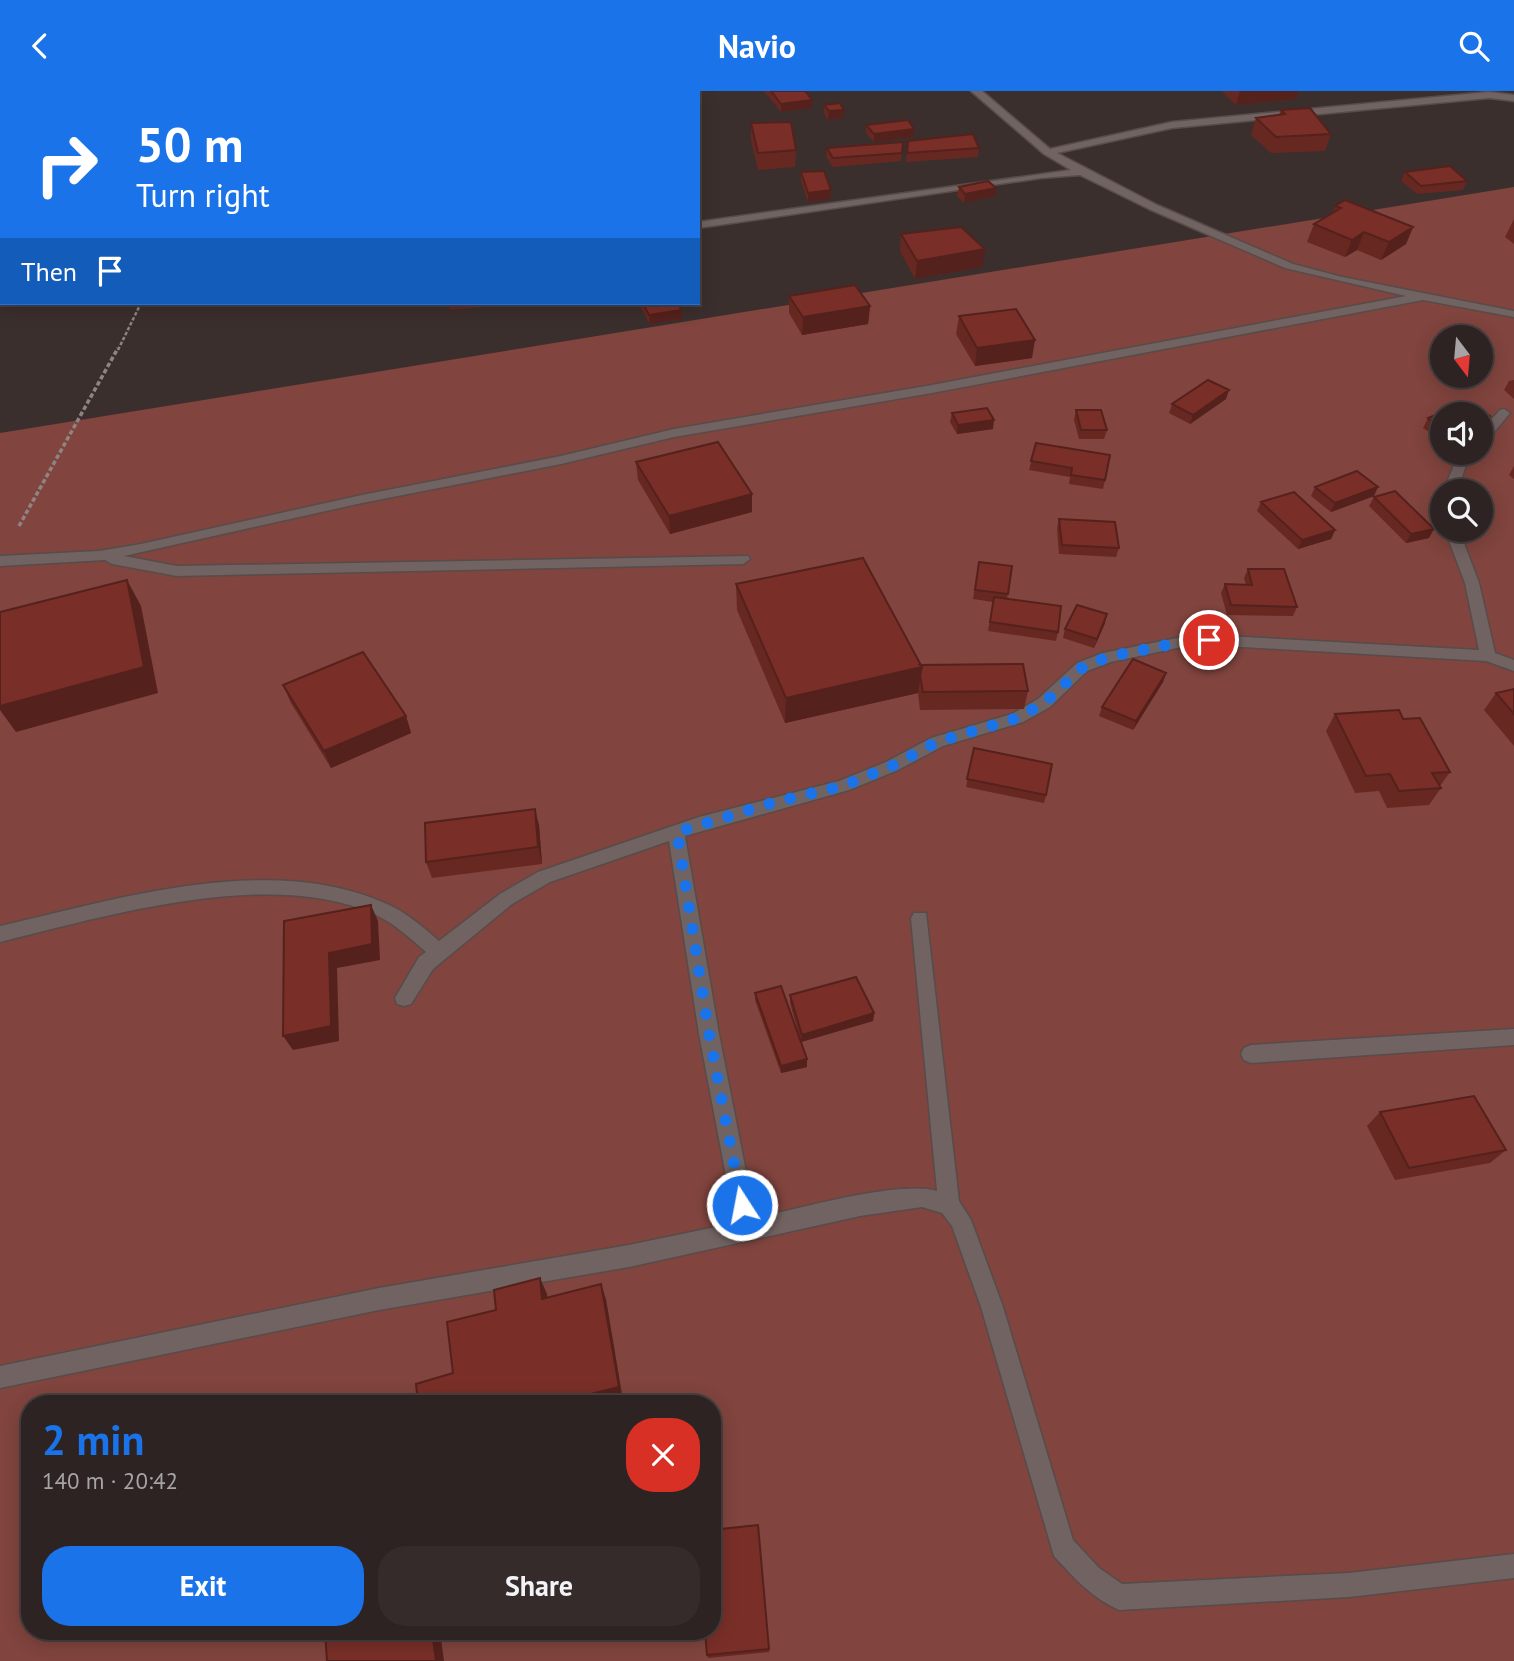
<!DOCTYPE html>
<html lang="en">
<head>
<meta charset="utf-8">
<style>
	body { margin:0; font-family:"PT Sans",sans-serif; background:#342b2a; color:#f1f3f6; height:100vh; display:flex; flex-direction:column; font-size:26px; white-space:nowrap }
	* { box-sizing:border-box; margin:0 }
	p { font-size:23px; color:#a6a4a5 }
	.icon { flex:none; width:38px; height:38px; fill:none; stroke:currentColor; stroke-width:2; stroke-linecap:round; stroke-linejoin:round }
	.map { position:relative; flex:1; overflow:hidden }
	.details { position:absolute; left:21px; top:1304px; width:700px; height:245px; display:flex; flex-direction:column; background:#2c2322; border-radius:28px; box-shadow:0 4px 18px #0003,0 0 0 2px #484040 }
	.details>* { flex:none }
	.hud { position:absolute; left:0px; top:0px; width:700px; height:214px; box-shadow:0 4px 18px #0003,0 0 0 2px #484040; background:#1a73e8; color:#fff; overflow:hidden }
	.needle { width:46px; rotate:164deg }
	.buttons { position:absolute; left:1430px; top:234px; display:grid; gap:14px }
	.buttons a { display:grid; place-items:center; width:63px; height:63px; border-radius:50%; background:#2c2322; box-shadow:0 4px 18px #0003,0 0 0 2px #484040; font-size:35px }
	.pin { position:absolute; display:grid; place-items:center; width:60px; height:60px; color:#fff; margin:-30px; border:4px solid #fff; border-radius:50%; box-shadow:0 2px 7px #0007 }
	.me { position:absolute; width:77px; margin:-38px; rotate:349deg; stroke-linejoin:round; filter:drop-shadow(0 0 5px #0008) }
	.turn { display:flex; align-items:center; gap:24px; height:147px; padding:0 21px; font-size:32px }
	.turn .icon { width:91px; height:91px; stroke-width:2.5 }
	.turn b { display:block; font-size:49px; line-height:60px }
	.then { display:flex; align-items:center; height:66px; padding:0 21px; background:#0003; gap:14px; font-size:26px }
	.round { display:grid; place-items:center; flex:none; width:74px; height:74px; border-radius:28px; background:#342b2a }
	.overview { display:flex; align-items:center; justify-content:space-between; height:119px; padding:0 21px }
	h1 { font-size:42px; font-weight:800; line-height:52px; color:#1a73e8 }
	.primary-button { display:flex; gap:14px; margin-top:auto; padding:14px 21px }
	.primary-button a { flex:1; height:80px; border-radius:28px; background:#1a73e8; color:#fff; font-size:28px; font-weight:800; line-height:80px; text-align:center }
	.primary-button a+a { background:#342b2a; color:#f1f3f6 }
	header { display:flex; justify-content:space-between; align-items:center; height:91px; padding:0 21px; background:#1a73e8; color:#fff; font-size:32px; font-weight:800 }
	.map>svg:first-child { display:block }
</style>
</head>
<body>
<header><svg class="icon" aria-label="back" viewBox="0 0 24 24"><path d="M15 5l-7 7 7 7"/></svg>Navio<svg class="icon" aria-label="search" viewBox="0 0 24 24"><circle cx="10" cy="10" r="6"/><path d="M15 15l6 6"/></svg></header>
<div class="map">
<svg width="1514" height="1570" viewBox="0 0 1514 1570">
	<rect width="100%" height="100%" fill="#3b2f2d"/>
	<path fill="#81443e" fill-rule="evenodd" d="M1514,96V1570H0V342ZM1442,247H1480V285H1442ZM1442,324H1480V362H1442ZM1442,401H1480V439H1442ZM30,1312H712V1540H30Z"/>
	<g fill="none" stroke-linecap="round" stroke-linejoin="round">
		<defs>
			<path id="minor" d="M505,0H559L503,2Z
				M971,0H982L1050,58L1172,31L1489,1L1514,4V10L1489,7L1172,37L1057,62L1157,114L1293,173L1342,186L1514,220V226L1423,209L932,302L674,346L561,373L362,412L124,465L177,475L748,465L750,468L743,473L177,485L112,473L105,469L0,475V465L99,460L141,453L362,404L561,365L674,338L932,294L1406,205L1285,177L1149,118L1080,84L1041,87L698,137V131L1071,79L1044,63Z
				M0,26H2V32H0Z
				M1504,318L1510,322L1485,352L1480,353V341L1500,319Z
				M1459,362H1473L1468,368L1457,401H1443Z
				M1445,439H1459L1479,492L1495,562L1514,569V580L1486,570L1209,554L1177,557L1111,571L1087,580L1050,616L1023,631L943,655L898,679L849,699L685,745L719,943L755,1127C798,1118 899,1089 937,1100L911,827L914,822H926L959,1110L971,1129L1003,1216L1073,1449L1099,1477L1122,1493L1349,1482L1514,1463V1487L1349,1506L1119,1519C1092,1507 1073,1486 1054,1465L981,1216L952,1135L942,1122L922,1116L860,1125L629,1176L379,1219L0,1297V1275L379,1197L629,1154L735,1132L699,943L669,750L550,791L512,813L433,878L411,913L404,915L397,913L395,907L419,866L426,861C410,847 394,832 374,823C270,776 106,825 0,851V835C118,808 271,760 387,813C407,822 423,836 439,850L500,803L538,781L699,726L839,690L886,671L931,647L1012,623L1038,608L1077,572L1103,562L1177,547L1209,544L1479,559L1465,492Z
				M1514,938V954L1251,972L1244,969L1241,963L1244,957L1251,954Z"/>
		</defs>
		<use href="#minor" stroke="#564c4a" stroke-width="3"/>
		<path stroke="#8e8482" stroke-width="2.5" stroke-dasharray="3.5 2" stroke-linecap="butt" d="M118,259L141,212"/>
		<path stroke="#8e8482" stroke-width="3.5" stroke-dasharray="4.5 2.5" stroke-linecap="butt" d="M19,435L118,257"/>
		<use href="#minor" fill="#716361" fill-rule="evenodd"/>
	</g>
	<path fill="#682822" d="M764,0H805L812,9V17L781,21Z
		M1222,0H1299L1296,8L1236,14Z
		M824,14L844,19L843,27L828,29L824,22Z
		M1281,19L1331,43L1325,60L1271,62L1251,44L1256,27L1279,24Z
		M751,32L796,59L795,76L758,79L751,49Z
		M866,34L913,46L874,51L866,42Z
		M908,50L979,57L978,66L906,71Z
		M903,51L901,70L833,76L826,66L827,57Z
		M801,81L831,99V108L808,111L801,90Z
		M1405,81L1467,90L1463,99L1417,103L1401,90Z
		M959,96L995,105L964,112L957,105Z
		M1335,115L1413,136L1406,153L1381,169L1357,159L1345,166L1307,151L1314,133L1332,122Z
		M1514,128V153L1505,146Z
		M901,143L982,176L915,188L900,160Z
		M789,205L870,215L868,233L802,244L789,222Z
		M448,212H512L511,214L450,219Z
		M638,212H678L681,219L682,228L650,233Z
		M959,225L1032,267L975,275L956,243Z
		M1514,289V308L1504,299L1509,290Z
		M1226,308L1190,333L1169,322L1172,313Z
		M1469,311L1490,325L1485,335L1480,336V324H1442V349L1423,337L1428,327Z
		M1076,319L1107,339L1104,348H1079L1074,329Z
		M952,322L993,338L957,343L950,331Z
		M1036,352L1105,389L1103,398L1069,393L1070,386L1029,379Z
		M636,371L752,421L670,443L638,389Z
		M1514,375V388L1509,384Z
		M1315,396L1374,405L1331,421L1311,405Z
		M1374,406L1429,447L1406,452L1369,415Z
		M1261,411L1335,439L1331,448L1298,458L1257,420Z
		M1059,428L1119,457L1116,466L1059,463L1057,437Z
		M979,471L1012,475L1007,508L1058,541L1056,550L988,540L993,511L973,508Z
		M1248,478L1297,516L1293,525L1227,524L1221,502L1225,493L1246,494L1244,487Z
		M736,493L920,574L1028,600L1024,618L920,619L918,602L785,632L737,519Z
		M1105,532L1094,557L1063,547L1065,538Z
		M1166,582L1163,591L1133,639L1099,625L1102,616Z
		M283,594L406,625L411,642L331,677L291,612Z
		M1514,598V655L1484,619L1496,602Z
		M1335,623L1403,628L1450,681L1440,695L1441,697L1429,714L1387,717L1379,700L1355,702L1326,640Z
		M974,657L1046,704L1044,712L966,696Z
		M539,734L542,773L432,787L426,771Z
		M755,902L807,976L781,982L755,909Z
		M790,904L874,922L873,930L801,951L790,912Z
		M1380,1021L1506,1059L1490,1072L1395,1089L1367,1035Z
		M769,1558V1561L708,1567L707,1564Z"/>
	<path fill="#55211c" d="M1240,0H1299L1296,8L1236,14Z
		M812,9V17L781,21V13Z
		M844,19L843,27L828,29L829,20Z
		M914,38L913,46L874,51V43Z
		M996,97L995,105L964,112L965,103Z
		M831,99V108L808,111V102Z
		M1413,136L1406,153L1381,169L1389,151Z
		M1364,141L1357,159L1345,166L1352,149Z
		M985,158L982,176L915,188L917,170Z
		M870,215L868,233L802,244L803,226Z
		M681,219L682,228L650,233L649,224Z
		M1035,249L1032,267L975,275L977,257Z
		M1229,299L1226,308L1190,333L1193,324Z
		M1490,325L1485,335L1480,336V329Z
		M994,329L993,338L957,343L958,334Z
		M1378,396L1374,405L1331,421L1335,412Z
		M752,403V421L670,443L669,425Z
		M1434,438L1429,447L1406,452L1411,443Z
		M1335,439L1331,448L1298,458L1302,449Z
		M127,489L141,515L158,602L16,641L0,619V615Z
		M1107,523L1105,532L1094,557L1097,548Z
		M922,576L918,602L785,632L786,607Z
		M1166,582L1163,591L1133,639L1136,630Z
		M406,625L411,642L331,677L324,660Z
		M535,718L539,734L542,773L538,756Z
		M371,814L378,830L380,869L337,877L339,950L293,959L283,945L329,862Z
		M874,922L873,930L801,951L802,944Z
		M807,968V976L781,982V975Z
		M540,1187L547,1203L549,1223L542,1208Z
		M601,1193L606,1208L623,1309L608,1312H571L570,1308Z
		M432,1540H440L444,1570H436Z"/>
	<path fill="#792f28" stroke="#55211c" stroke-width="2" d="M771,0H805L812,9L781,13Z
		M840,12L844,19L829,20L824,14Z
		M1310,17L1331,43L1276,46L1256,27L1285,23L1281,19Z
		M908,29L914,38L874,43L866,34Z
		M791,31L796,59L758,62L751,32Z
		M973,43L979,57L907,62L908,50Z
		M903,51L902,62L833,67L827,57Z
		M1450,75L1467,90L1421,95L1405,81Z
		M824,80L831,99L808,102L801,81Z
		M988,90L996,97L965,103L959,96Z
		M1345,109L1413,136L1389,151L1364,141L1352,149L1314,133L1341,117L1335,115Z
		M961,136L985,158L917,170L901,143Z
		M855,194L870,215L803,226L789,205Z
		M643,212H678L681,219L649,224Z
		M1016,218L1035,249L977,257L959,225Z
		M1208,289L1229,299L1193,324L1172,313Z
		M1469,311L1490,325L1480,329V324H1442V337L1428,327Z
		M987,317L994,329L958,334L952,322Z
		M1076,319H1101L1107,339H1081Z
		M718,351L752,403L669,425L636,371Z
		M1036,352L1110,364L1105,389L1071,384L1072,377L1031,370Z
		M1357,380L1378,396L1335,412L1315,396Z
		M1395,400L1434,438L1411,443L1374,406Z
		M1294,401L1335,439L1302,449L1261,411Z
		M1059,428L1115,431L1119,457L1062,454Z
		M863,467L922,576L786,607L736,493Z
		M979,471L1012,475L1008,503L975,499Z
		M1248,478H1284L1297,516L1231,514L1225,493L1252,494Z
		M127,489L144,576L0,615V521Z
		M994,506L1061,515L1058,541L990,531Z
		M1077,514L1107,523L1097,548L1065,538Z
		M363,561L406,625L324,660L283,594Z
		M1133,568L1166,582L1136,630L1102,616Z
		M1023,573L1028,600L923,601L920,584L922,576L920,574Z
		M1514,598V623L1496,602Z
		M1399,619L1403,628L1420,627L1450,681L1432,682L1441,697L1399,700L1390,683L1366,685L1335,623Z
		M974,657L1052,673L1046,704L967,688Z
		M535,718L538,756L426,771L425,732Z
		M371,814L372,853L329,862L331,935L283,945L284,830Z
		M856,886L874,922L802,944L790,904Z
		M781,895L807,968L781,975L755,902Z
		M1474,1005L1506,1059L1409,1077L1380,1021Z
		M540,1187L542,1208L601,1193L619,1296L570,1308L571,1312H418L416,1293L453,1282L447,1231L496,1219L494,1199Z
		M758,1434L769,1558L707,1564L705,1540H712V1439Z
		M325,1540H432L436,1570H327Z"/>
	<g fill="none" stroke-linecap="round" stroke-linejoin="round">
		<path stroke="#1a73e8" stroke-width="12" stroke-dasharray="0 21.6" d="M742,1114L709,943L677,741L775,711L843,695L892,675L937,651L1017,627L1044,612L1083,576L1108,566L1177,552L1209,549"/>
	</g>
</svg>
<div class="buttons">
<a><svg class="needle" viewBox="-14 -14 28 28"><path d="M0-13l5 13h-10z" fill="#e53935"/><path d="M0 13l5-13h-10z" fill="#a6a4a5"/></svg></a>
<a><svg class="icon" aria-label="sound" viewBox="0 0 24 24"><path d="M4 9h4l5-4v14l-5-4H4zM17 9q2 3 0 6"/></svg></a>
<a><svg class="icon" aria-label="search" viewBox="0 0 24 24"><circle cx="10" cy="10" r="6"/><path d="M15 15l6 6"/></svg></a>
</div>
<div class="pin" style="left:1209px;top:549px;background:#d93025"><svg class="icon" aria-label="arrive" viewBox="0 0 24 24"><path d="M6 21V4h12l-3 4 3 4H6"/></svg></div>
<svg class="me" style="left:742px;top:1114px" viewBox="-20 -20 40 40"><circle r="17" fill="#1a73e8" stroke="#fff" stroke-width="3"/><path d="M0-11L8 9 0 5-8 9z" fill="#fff"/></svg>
<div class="hud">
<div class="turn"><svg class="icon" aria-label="right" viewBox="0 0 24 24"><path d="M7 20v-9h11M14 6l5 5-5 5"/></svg><div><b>50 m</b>Turn right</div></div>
<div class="then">Then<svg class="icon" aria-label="arrive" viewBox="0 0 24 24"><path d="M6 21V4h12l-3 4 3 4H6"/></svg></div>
</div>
<section class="details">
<div class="overview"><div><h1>2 min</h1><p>140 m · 20:42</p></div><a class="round" style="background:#d93025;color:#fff"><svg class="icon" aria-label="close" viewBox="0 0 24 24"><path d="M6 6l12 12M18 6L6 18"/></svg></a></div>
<div class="primary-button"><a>Exit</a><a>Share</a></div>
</section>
</div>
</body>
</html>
